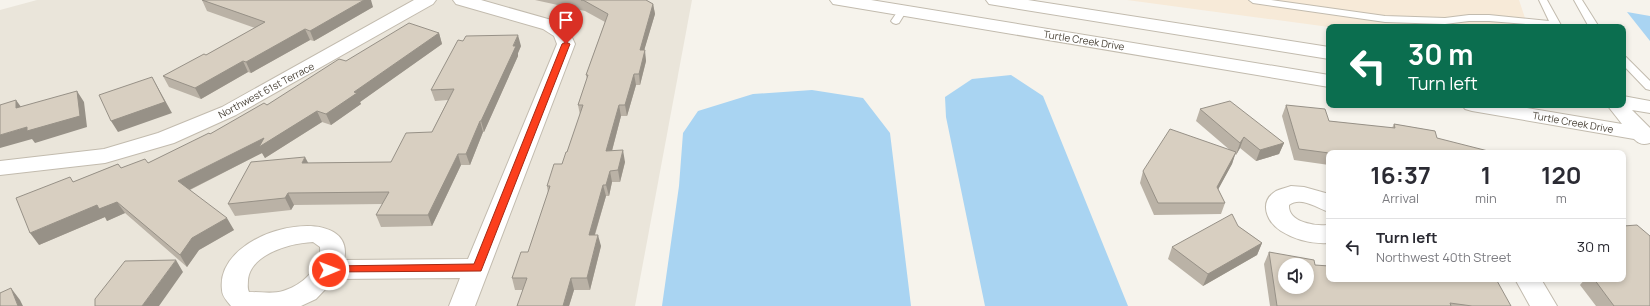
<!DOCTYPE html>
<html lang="en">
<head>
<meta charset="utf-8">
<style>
	body { margin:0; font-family:Manrope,sans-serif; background:#f2f2f3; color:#2b2b33; height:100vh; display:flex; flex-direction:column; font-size:15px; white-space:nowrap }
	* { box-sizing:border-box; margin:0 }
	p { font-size:13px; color:#7c7c81 }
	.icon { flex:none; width:22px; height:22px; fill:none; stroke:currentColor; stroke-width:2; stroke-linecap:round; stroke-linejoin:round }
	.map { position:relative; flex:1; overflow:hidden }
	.panel { position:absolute; left:1326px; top:150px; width:300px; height:132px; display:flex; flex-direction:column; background:#fff; border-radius:8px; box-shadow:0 2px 6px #0003 }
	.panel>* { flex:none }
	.banner { position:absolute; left:1326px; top:24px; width:300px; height:84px; border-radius:8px; box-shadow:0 2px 6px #0003; background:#0b6e4f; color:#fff; overflow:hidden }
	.fabs { position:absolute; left:1278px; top:258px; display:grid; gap:8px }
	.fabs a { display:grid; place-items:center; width:36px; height:36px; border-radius:50%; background:#fff; box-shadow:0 2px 6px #0003; font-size:20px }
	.pin { position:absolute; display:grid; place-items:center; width:34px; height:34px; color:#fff; margin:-41px -17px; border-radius:50% 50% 50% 0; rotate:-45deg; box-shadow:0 0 4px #0007 }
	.pin .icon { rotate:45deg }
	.me { position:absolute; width:44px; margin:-22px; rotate:89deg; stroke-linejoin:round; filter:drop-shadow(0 0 3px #0008) }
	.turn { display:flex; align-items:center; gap:14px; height:84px; padding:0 16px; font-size:18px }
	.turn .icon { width:52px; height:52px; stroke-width:2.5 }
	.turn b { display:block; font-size:28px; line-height:34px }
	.eta { display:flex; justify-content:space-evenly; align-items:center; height:68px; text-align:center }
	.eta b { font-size:24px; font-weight:700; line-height:28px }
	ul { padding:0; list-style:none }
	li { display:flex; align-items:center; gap:12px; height:56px; padding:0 16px; border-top:1px solid #e1e1e2 }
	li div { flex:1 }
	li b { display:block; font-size:15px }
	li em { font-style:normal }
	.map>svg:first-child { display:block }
</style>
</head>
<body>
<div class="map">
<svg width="1650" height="306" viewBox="0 0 1650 306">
	<rect width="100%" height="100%" fill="#f6f3ec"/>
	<path fill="#eae5da" d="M37,0H692L635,306H0V10Z"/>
	<path fill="#f7ead8" d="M1127,0H1519L1528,27H1329Z"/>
	<path fill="#a9d4f2" d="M1627,12L1650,16V41Z
		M1011,75L1043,96L1128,306H985L946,117L945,97L972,79Z
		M812,90L863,98L890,133L911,306H662L679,186L683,133L698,111L753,94Z"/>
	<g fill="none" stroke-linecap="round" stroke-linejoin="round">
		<defs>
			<path id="service" d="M1249,0H1271L1385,16L1445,18L1469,15H1489L1549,21L1539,0H1547L1562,27L1489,21H1469L1445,24L1385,22L1253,3Z
				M1574,0H1582L1599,27H1589Z
				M903,7L907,10L899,23L896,24L893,23L891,21L900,8Z
				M1623,56L1626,57L1650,81V90L1646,89L1623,65Z"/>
			<path id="minor" d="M414,0H436L433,4L236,115L174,143L105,163L0,175V161L104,149L158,133L222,107Z
				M453,0H481L555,21L568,29L575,44L475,306H449L460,278L335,279L316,299L301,306H231C227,301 222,296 222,290C214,227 358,199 344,260L468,259L557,44L554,36L543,29L456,4ZM313,242L320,247C322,268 301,286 283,291C274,294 260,292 249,292C247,288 248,284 248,280C250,254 291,243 313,242Z
				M1291,186L1304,187L1329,194V212C1317,208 1301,196 1289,205C1288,223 1316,226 1329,225V243C1313,244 1295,240 1281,231C1267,222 1258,202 1276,191C1280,189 1286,188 1291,186Z
				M1515,279H1541L1557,306H1530Z"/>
			<path id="tertiary" d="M830,0H871L1329,75V87L839,5L833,4Z
				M986,0H1028L1329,47V59L995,5L989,4Z
				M1623,96L1650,101V113L1632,110L1650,128V143C1643,145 1639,144 1634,139L1472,111L1465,109L1462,105H1509L1622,124L1607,105H1623Z"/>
		</defs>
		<use href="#service" stroke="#c2bbae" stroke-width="2"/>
		<use href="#minor" stroke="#c2bbae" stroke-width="2"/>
		<use href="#tertiary" stroke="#c2bbae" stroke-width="2"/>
		<use href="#service" fill="#fff" fill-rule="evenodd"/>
		<use href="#minor" fill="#fff" fill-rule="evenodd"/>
		<use href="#tertiary" fill="#fff" fill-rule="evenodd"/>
	</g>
	<path fill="#bab2a6" d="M202,0L373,7L314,41L310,40L251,73L248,72L201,99L169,87L163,76L206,55L255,28L207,11Z
		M535,0H646L653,4L655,14L644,50L646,61L640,85H636L627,116H621L612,151L625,162L620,182H612L609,196H606L595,235L601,246L590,290H574L569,306H517L523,290H515L512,278L528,252L548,193L547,186L562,164L567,152L580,115L578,105L587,79L586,75L605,22L585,11Z
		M439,33L442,44L360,102L361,104L331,125L322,122L265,158L262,153L190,190L234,230L199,250L187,267L125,213L107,221L105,217L39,245L70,177L73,182L118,164L121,168L148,163L210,134L267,105L346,61Z
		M521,46L518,53V56L484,132H483L470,165H461L432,226L381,227L376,215L383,204L294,205L291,210L235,216L228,204L308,163L391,162L432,132L448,100L435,101L431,90Z
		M1286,105L1329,121L1392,128L1394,124L1435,131L1329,153V165L1294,160L1282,116Z
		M1200,109L1284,143L1279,154L1256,161L1240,148L1236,155L1235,154L1232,164L1218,189L1225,203L1221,214L1154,215L1140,183L1143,171L1231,151L1196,121Z
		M1238,226L1262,243L1257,255L1203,286L1168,259L1172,247Z
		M1269,252L1315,265L1511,306H1270L1264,264Z
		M1585,279H1623L1650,306H1596L1580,285Z"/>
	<path fill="#979187" d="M364,0H371L373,7L314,41L310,31Z
		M653,4L655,14L641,61L640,50Z
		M305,29L310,40L251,73L246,62Z
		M439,33L442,44L360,102L361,104L331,125L326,114L354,92Z
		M518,35L521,46L518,53V56L484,132L481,121Z
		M645,50L646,61L640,85L639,74Z
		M243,61L248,72L201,99L195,88Z
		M634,74L636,85L627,116L625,105Z
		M152,77L172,113L118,132L111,121Z
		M77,91L84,102L87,127L35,143L32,139L0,148V135L27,127Z
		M16,100L24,111L16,108Z
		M619,105L621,116L609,162L606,151Z
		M317,111L322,122L265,158L262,153L185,192L178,181Z
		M480,121L483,132L470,165L466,154Z
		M1244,137L1240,148L1236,155L1240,143Z
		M1284,143L1279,154L1256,161L1260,150Z
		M623,150L625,162L620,182L618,170Z
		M1236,152L1232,164L1213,199L1217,187Z
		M458,154L461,165L432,226L428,215Z
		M305,157L311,168L302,163Z
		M610,171L612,182L609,196L606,185Z
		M603,185L606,196L591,247L589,235Z
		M288,193L294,205L291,210L285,198Z
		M117,202L125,213L107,221L105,217L39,245L30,233L97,205Z
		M227,218L234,230L199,250L187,267L180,255L192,238Z
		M598,235L601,246L590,290L587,278Z
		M1262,243L1257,255L1203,286L1208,274Z
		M176,260L183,272L159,306H142Z
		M571,278L574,290L569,306H563Z
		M11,288L20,300L23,306H18Z"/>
	<path fill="#d8cfc1" stroke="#979187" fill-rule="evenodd" d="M202,0H364L310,31L305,29L246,62L243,61L195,88L163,76L204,54L206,55L265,22Z
		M581,0H646L653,4L640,50H645L639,74H634L625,105H619L606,151L623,150L618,170L610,171L606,185H603L589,235H598L587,278H571L563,306H517L527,278H512L521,252H528L550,186H547L554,164H562L566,152H567L583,105H578L588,75H586L608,14L583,0Z
		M409,23L439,33L354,92L357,93L326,114L317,111L259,147L264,138L178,181L227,218L192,238L180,255L117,202L99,209L97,205L30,233L16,198L70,177L73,182L118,164L121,168L145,159L148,163L209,133L210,134L264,103L267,105L339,59L346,61Z
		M518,35L513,46H516L481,121H480L466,154H458L428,215H376L389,192L288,193L285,198L228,204L251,162L305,157L302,163L391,162L406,133L432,132L454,89L431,90L458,40L463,41L466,36Z
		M152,77L165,102L111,121L99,95Z
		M77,91L80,116L27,131V127L0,135V105L16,100V108Z
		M1230,101L1284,143L1260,150L1244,137L1240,143L1200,109Z
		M1286,105L1325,109L1329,121L1395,128L1394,124L1435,131L1437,138L1496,153H1329L1299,149Z
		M1170,129L1236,152L1217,187L1225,203H1158L1143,171Z
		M1232,214L1238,226L1262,243L1208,274L1172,247Z
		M1637,225L1650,236V306H1614L1594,279H1623V226Z
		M1269,252L1314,260L1315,265L1329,266V279H1496L1511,306H1472L1450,303L1451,306H1277ZM1285,265H1307V287H1285Z
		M176,260L142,306H95V299L125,261Z
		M11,288L18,306H0V293Z"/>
	<path fill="#fc3f1d" stroke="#a42913" d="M566,42L570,44L481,271L325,272L324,270L325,267L329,266L474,264L562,44Z"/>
	<g text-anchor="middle" stroke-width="3" stroke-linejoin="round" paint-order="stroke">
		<g font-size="10" fill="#4b4439" stroke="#fff">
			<text transform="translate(1084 40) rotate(9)" y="4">Turtle Creek Drive</text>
			<text transform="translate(266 90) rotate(-28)" y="4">Northwest 61st Terrace</text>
			<text transform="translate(1573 122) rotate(10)" y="4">Turtle Creek Drive</text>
		</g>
	</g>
</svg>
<div class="fabs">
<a><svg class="icon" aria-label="sound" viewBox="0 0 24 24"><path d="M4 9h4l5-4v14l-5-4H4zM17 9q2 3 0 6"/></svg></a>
</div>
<div class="pin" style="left:566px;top:44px;background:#d93025"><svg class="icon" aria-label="arrive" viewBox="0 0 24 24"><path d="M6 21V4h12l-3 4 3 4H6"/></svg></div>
<svg class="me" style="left:329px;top:270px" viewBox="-20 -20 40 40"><circle r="17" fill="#fc3f1d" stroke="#fff" stroke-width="3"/><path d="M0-11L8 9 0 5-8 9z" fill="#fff"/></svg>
<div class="banner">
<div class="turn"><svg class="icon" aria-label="left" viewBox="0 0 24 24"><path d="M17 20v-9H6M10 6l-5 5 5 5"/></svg><div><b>30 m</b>Turn left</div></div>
</div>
<section class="panel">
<div class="eta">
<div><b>16:37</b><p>Arrival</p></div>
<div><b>1</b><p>min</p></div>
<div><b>120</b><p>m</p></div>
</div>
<ul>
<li><svg class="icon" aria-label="left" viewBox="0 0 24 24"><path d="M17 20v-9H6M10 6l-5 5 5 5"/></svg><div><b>Turn left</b><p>Northwest 40th Street</p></div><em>30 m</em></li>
</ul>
</section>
</div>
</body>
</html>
